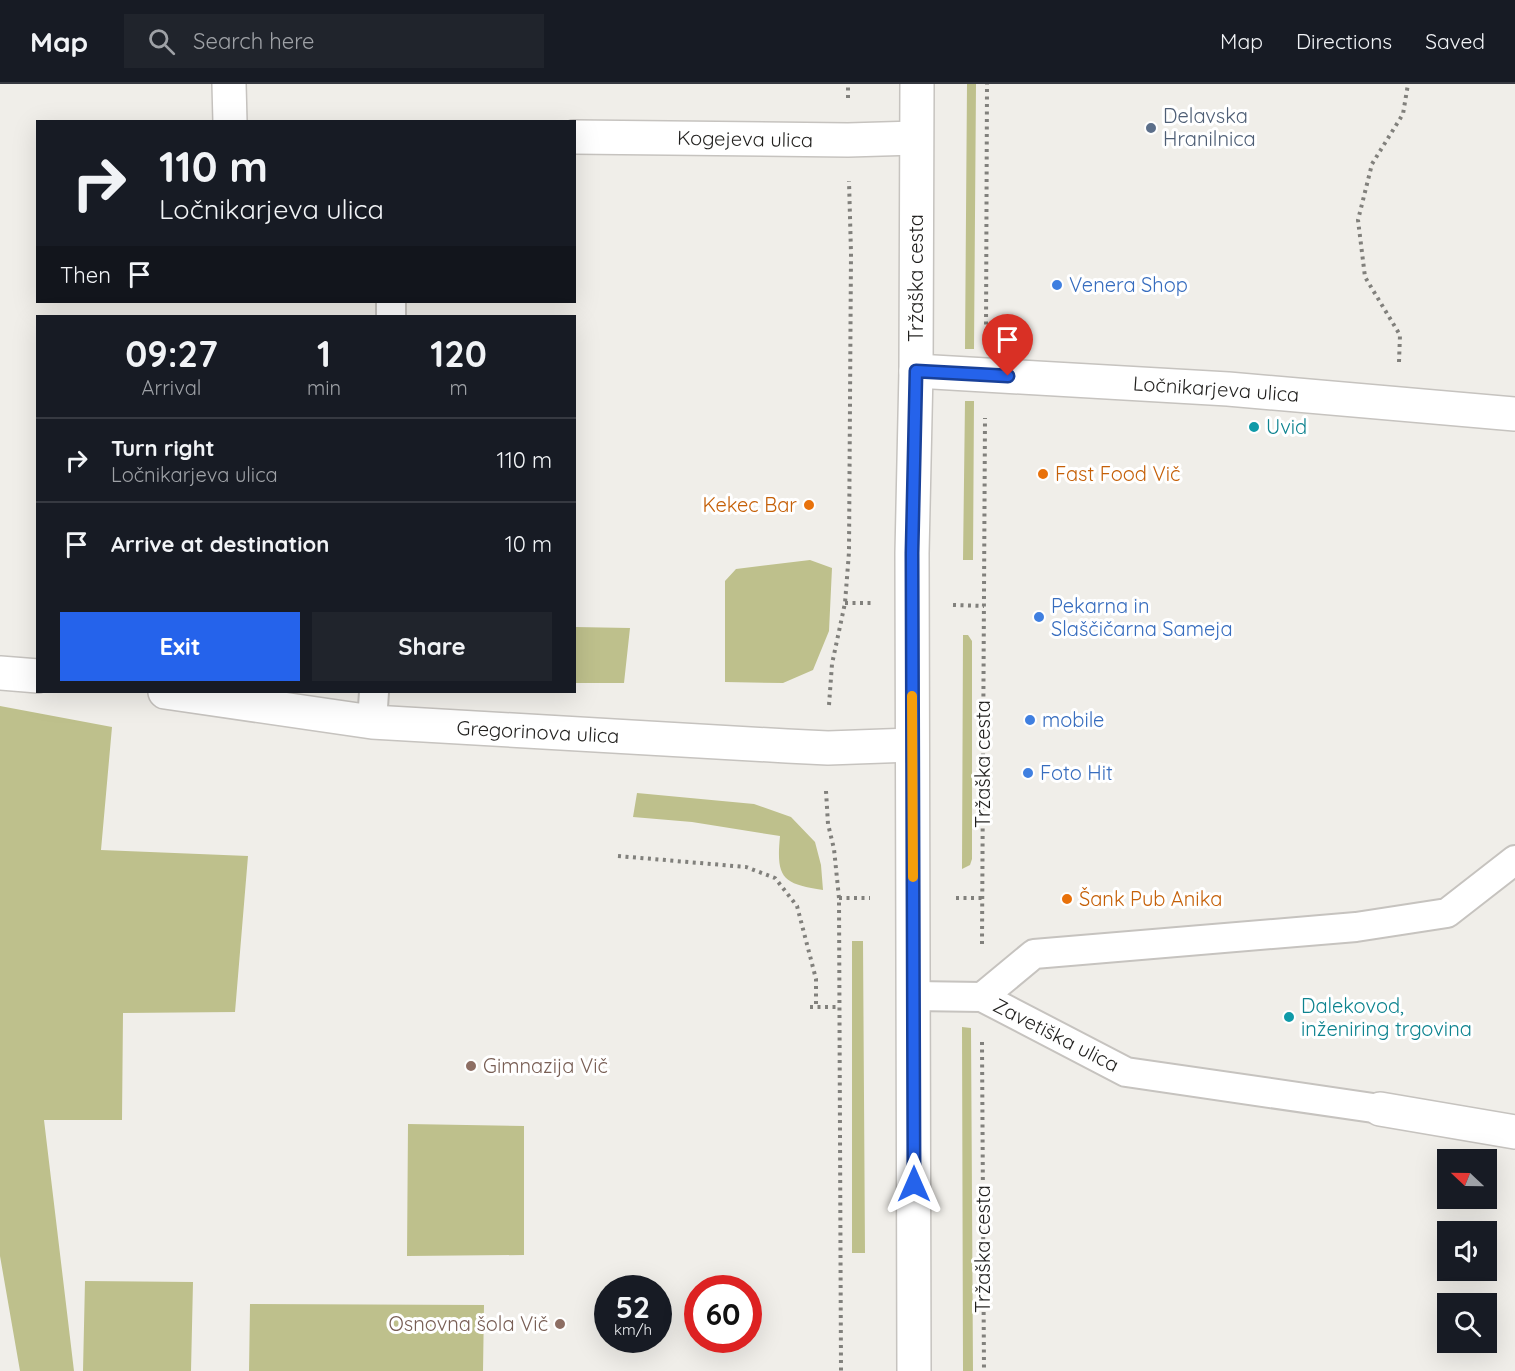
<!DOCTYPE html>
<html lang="en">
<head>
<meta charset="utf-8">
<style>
	body { margin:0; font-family:Quicksand,sans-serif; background:#20242c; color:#f1f3f6; height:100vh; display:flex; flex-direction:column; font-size:22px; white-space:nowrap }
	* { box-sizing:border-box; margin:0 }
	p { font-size:20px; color:#9ea1a6 }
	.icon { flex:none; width:33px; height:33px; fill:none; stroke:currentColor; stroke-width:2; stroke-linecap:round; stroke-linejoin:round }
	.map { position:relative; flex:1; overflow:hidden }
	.details { position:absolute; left:36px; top:231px; width:540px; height:378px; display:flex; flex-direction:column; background:#171b24; border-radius:0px; box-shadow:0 6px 24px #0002 }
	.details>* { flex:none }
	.banner { position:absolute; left:36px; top:36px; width:540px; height:183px; border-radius:0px; box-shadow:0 6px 24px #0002; background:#171b24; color:#f1f3f6; overflow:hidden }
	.needle { width:39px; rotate:292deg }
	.buttons { position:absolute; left:1437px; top:1065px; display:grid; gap:12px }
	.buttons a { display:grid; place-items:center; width:60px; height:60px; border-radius:0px; background:#171b24; box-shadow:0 6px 24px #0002; font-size:30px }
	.speed { position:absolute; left:594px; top:1191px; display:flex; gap:12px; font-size:30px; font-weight:700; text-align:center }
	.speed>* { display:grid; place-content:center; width:78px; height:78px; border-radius:50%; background:#171b24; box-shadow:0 6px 24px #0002; line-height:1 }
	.speed small { font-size:15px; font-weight:400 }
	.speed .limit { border:9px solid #d22; background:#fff; color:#111 }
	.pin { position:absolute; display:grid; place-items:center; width:51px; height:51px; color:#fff; margin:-62px -26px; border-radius:50% 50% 50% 0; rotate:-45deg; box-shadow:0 0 6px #0007 }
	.pin .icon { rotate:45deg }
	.me { position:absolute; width:66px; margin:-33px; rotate:0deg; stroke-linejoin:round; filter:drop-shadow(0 0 4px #0008) }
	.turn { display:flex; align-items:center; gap:21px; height:126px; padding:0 24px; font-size:27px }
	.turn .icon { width:78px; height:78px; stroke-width:2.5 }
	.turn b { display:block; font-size:42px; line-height:51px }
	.then { display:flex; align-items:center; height:57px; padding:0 24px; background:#0003; gap:12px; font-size:22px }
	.eta { display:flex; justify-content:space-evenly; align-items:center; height:102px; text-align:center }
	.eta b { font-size:36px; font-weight:700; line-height:42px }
	.primary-button { display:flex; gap:12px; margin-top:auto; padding:12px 24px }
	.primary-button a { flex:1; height:69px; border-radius:0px; background:#2563eb; color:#fff; font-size:24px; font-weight:700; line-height:69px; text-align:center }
	.primary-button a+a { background:#20242c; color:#f1f3f6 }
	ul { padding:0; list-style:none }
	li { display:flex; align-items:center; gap:18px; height:84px; padding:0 24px; border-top:2px solid #363941 }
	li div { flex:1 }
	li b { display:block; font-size:22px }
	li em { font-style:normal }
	header { display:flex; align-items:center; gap:36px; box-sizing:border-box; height:84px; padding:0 30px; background:#171b24; border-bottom:2px solid #363941 }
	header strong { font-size:28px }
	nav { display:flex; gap:33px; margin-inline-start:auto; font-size:21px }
	.search { width:420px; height:54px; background:#20242c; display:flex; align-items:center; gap:15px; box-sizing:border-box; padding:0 21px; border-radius:0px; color:#9ea1a6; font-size:22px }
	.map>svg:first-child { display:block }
</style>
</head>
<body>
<header>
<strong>Map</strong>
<div class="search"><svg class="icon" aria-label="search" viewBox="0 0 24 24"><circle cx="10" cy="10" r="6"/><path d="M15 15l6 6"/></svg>Search here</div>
<nav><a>Map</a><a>Directions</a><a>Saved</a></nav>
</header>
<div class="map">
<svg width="1515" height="1287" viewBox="0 0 1515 1287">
	<rect width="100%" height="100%" fill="#f0eee9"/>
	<path fill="#bec08c" d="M967,0H976L974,265H965Z
		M965,317H974L973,476H963Z
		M810,476L832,484L829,547L813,586L783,599L725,598V497L736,485Z
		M575,543L630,544L624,599H575Z
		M963,551H968L972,557V775L970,781L962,785Z
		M0,622L112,643L101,766L248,772L235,928L123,929L122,1036H44L74,1287H20L0,1172Z
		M637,709L754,720L791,733L815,758L821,781L823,806C782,800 776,794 780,752L692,738L633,733Z
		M852,857H863L865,1169H852Z
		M962,943L971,944L973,1287H963Z
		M408,1040L524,1042V1171L407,1172Z
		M85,1197L193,1198L191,1287H83Z
		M250,1220L484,1221L483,1287H249Z"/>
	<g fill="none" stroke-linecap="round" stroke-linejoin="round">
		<defs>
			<path id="service" d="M391,232V218
				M372,638L374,608
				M914,912L982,913L1126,988L1380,1025
				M982,913L1034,870L1356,843L1447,829L1515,776"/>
			<path id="minor" d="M229,0L230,38
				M574,53L848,56L916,54
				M916,287L1228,305L1515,330
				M1380,1025L1515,1048"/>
			<path id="tertiary" d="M0,589L38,592
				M165,608L372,638L787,662L828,664L912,661"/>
			<path id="primary" d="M914,1287L912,469L916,287L917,0"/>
		</defs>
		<use href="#service" stroke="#c6c3bf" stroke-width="32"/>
		<use href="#minor" stroke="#c6c3bf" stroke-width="36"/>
		<use href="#tertiary" stroke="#c6c3bf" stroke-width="36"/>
		<use href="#primary" stroke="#c6c3bf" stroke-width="36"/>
		<path stroke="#81807c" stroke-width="4" stroke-dasharray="3 4.5" stroke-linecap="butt" d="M848,14V0
			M986,248L987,0
			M1399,278L1400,251L1365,193L1358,136L1372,80L1403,30L1408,0
			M845,519H871
			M953,521L984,522
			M829,621L832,580L845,519L849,468L851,169L849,97
			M826,707L828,740L834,765L839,814L841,1287
			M618,772L746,783L775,794L797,822L816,895V923
			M839,814H870
			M956,814H982
			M982,860L985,334
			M810,923H840
			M982,958L984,1287"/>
		<use href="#service" stroke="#fff" stroke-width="28"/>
		<use href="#minor" stroke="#fff" stroke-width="33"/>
		<use href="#tertiary" stroke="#fff" stroke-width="33"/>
		<use href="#primary" stroke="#fff" stroke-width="33"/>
	</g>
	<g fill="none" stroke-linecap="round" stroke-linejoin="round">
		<defs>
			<path id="route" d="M914,1100L912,469L916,287L1008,292"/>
		</defs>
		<use href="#route" stroke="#184099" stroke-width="15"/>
		<use href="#route" stroke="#2563eb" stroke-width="10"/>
		<path stroke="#f59e0b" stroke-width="10" d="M912,612L913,793"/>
	</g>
	<circle fill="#5c6f8a" stroke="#fff" stroke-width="2" cx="1151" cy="44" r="6"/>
	<g fill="#3f7fe0" stroke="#fff" stroke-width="2">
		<circle cx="1057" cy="201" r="6"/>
		<circle cx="1039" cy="533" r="6"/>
		<circle cx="1030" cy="636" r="6"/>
		<circle cx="1028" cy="689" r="6"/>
	</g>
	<g fill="#0f9aa8" stroke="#fff" stroke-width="2">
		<circle cx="1254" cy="343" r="6"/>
		<circle cx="1289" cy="933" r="6"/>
	</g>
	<g fill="#e8710a" stroke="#fff" stroke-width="2">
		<circle cx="1043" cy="390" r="6"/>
		<circle cx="809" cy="421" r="6"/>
		<circle cx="1067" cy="815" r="6"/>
	</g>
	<g fill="#8d6e63" stroke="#fff" stroke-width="2">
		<circle cx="471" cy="982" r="6"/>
		<circle cx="560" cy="1240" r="6"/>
	</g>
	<g text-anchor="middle" stroke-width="6" stroke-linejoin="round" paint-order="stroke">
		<g font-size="20" fill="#4e5e75" stroke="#fff" text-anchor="start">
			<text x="1163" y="39">Delavska<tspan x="1163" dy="23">Hranilnica</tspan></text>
		</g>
		<g font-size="20" fill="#201f1d" stroke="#fff">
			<text transform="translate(745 55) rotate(1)" y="7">Kogejeva ulica</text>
			<text transform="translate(916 194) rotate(-90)" y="7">Tržaška cesta</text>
			<text transform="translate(1216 305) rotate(4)" y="7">Ločnikarjeva ulica</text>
			<text transform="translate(538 648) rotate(3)" y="7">Gregorinova ulica</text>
			<text transform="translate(983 680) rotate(-90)" y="7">Tržaška cesta</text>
			<text transform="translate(1056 951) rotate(27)" y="7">Zavetiška ulica</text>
			<text transform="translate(983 1165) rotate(-90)" y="7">Tržaška cesta</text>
		</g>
		<g font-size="20" fill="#366cbe" stroke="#fff" text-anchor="start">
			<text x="1069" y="208">Venera Shop</text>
			<text x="1051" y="529">Pekarna in<tspan x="1051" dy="23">Slaščičarna Sameja</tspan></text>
			<text x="1042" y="643">mobile</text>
			<text x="1040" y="696">Foto Hit</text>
		</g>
		<g font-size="20" fill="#0d838f" stroke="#fff" text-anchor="start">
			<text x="1266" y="350">Uvid</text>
			<text x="1301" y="929">Dalekovod,<tspan x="1301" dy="23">inženiring trgovina</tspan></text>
		</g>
		<g font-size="20" fill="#c56008" stroke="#fff" text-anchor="start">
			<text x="1055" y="397">Fast Food Vič</text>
			<text x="797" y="428" text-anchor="end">Kekec Bar</text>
			<text x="1079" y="822">Šank Pub Anika</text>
		</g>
		<g font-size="20" fill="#785e54" stroke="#fff" text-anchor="start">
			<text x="483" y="989">Gimnazija Vič</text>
			<text x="548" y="1247" text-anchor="end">Osnovna šola Vič</text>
		</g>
	</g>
</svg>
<div class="buttons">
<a><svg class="needle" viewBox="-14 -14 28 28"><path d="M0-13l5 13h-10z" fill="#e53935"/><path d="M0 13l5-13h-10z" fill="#9ea1a6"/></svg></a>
<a><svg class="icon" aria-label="sound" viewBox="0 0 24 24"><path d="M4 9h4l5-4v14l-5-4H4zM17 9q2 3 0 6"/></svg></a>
<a><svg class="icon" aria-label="search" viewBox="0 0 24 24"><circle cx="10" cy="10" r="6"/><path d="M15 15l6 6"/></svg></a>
</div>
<div class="speed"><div>52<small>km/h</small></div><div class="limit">60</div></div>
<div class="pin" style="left:1008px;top:292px;background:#d93025"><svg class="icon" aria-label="arrive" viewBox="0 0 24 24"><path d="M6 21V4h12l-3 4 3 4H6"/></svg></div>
<svg class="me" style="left:914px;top:1100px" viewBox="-20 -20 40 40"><path d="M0-17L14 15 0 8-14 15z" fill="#2563eb" stroke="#fff" stroke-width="4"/></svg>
<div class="banner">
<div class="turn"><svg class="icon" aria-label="right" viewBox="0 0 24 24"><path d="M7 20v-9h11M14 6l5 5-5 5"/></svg><div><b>110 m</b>Ločnikarjeva ulica</div></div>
<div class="then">Then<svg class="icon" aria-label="arrive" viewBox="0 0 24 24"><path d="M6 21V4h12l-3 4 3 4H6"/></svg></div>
</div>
<section class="details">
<div class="eta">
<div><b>09:27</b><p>Arrival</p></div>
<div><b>1</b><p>min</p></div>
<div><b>120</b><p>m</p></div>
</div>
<ul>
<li><svg class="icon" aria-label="right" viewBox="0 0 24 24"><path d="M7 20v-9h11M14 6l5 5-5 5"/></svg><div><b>Turn right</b><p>Ločnikarjeva ulica</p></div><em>110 m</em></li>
<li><svg class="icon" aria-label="arrive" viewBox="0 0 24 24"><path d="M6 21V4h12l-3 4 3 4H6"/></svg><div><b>Arrive at destination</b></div><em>10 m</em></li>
</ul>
<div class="primary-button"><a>Exit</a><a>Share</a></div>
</section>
</div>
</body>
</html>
